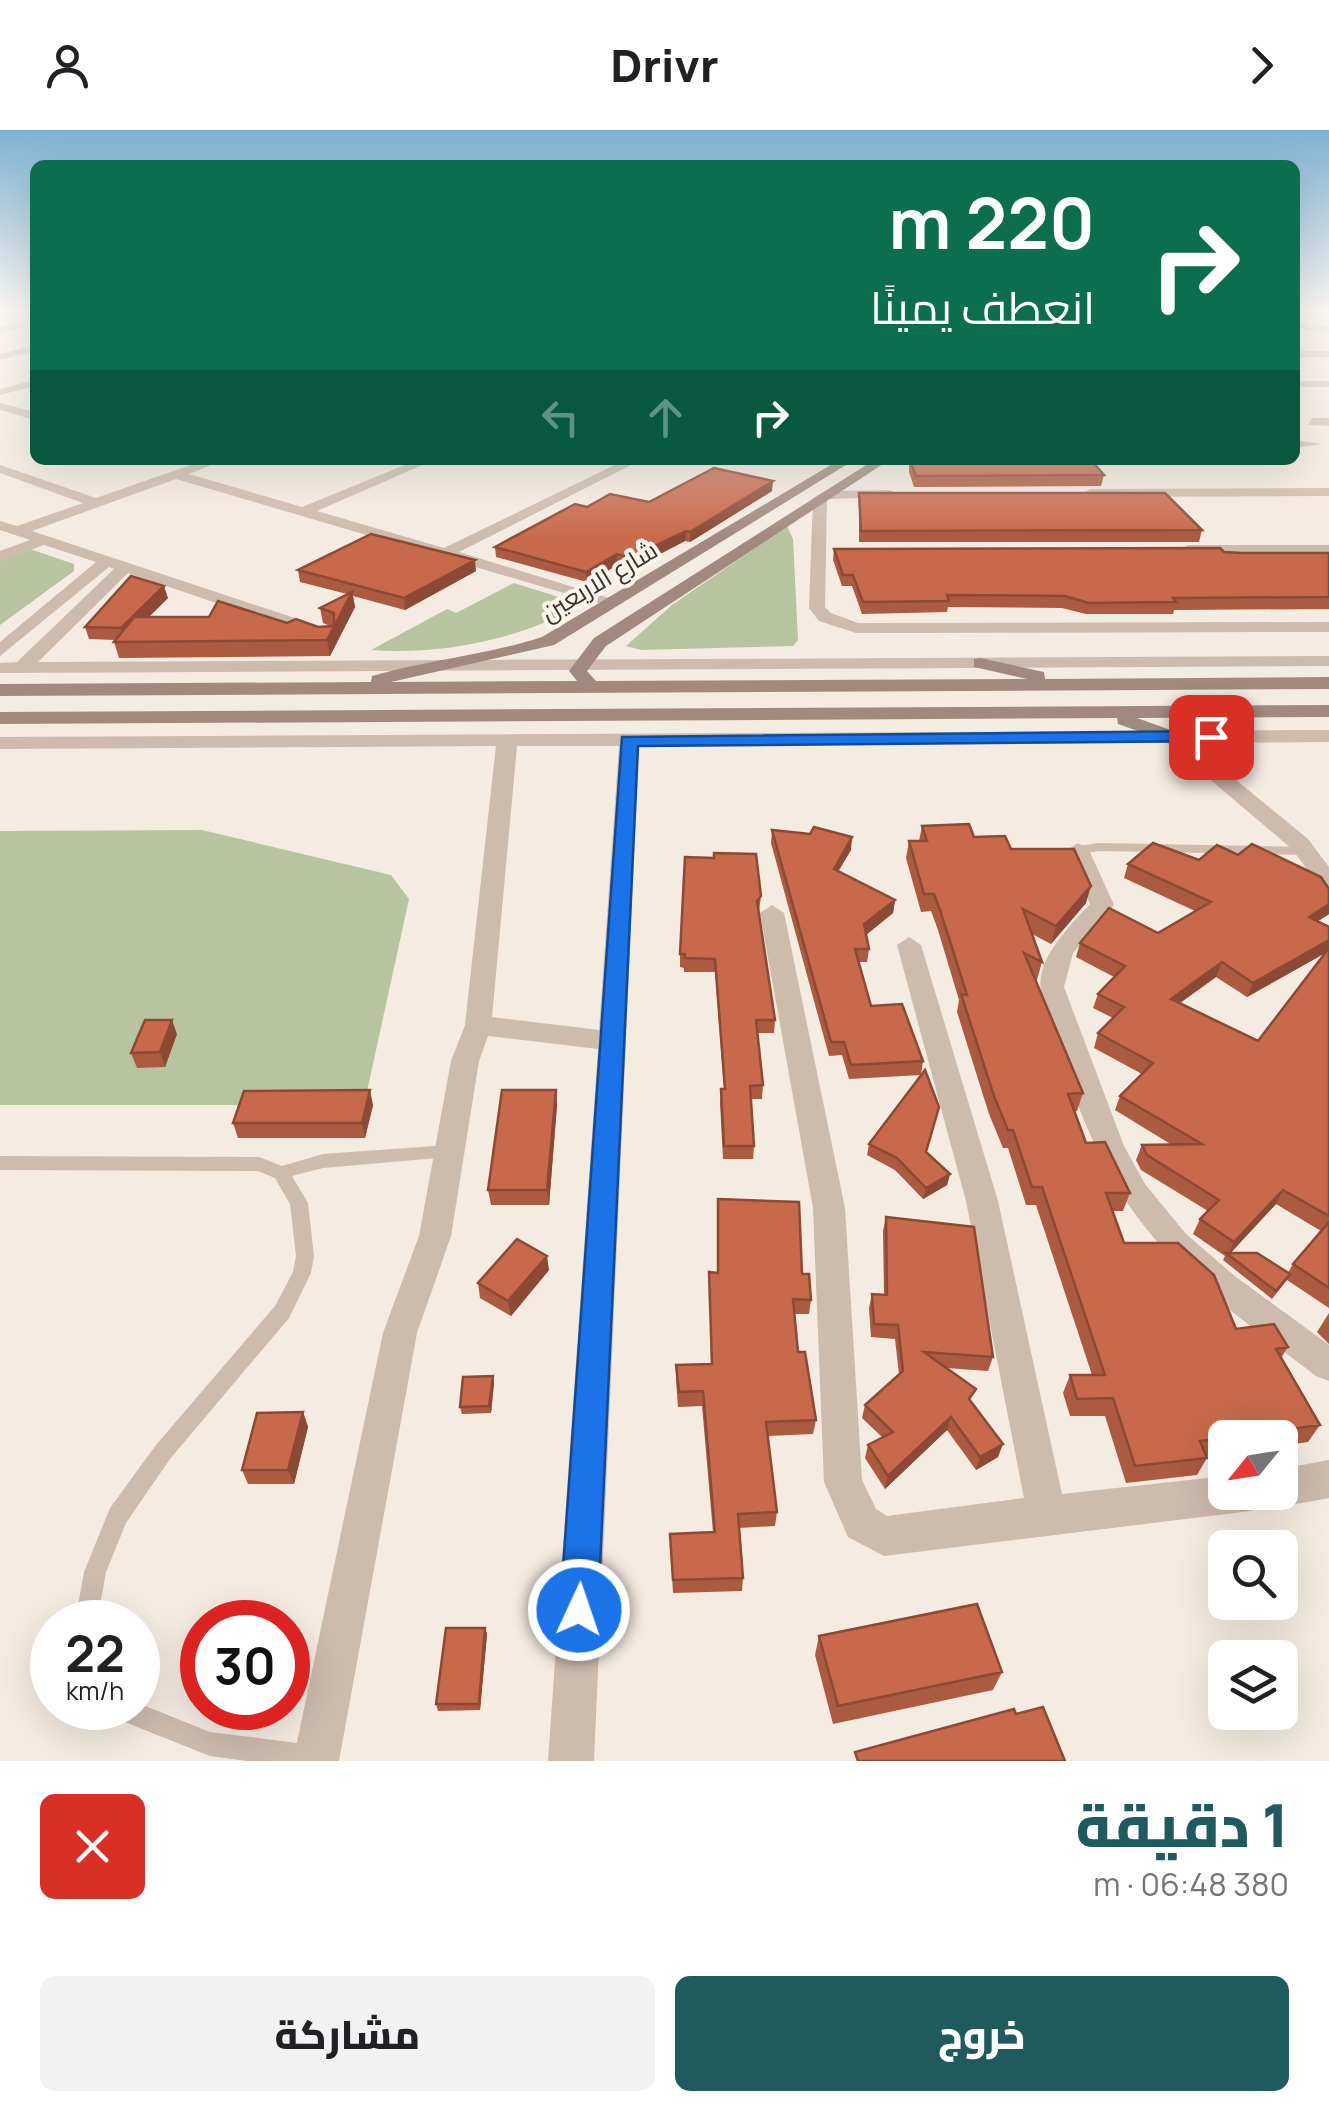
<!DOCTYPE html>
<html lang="ar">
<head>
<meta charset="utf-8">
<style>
	body { margin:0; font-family:Manrope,Cairo,sans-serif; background:#f2f2f2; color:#202124; direction:rtl; height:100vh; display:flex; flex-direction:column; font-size:38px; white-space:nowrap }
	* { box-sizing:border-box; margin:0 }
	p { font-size:32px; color:#757577 }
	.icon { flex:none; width:55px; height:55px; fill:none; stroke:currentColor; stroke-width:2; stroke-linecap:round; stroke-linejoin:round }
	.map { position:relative; height:1631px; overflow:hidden; direction:ltr }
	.sheet { display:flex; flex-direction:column; background:#fff; flex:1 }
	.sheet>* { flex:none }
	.banner { position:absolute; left:30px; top:30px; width:1270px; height:305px; border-radius:15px; box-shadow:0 10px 40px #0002; direction:rtl; background:#0b6e4f; color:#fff; overflow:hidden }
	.needle { width:65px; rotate:240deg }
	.fabs { position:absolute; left:1208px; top:1290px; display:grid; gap:20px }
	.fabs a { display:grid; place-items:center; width:90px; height:90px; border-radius:15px; background:#fff; box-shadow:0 10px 40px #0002; font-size:50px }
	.speed { position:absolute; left:30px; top:1470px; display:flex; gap:20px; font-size:50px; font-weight:700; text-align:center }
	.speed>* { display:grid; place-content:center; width:130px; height:130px; border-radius:50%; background:#fff; box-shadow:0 10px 40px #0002; line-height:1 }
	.speed small { font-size:25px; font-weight:400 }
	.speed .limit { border:15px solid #d22; background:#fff; color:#111 }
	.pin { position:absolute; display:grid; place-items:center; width:85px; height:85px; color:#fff; margin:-42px; border-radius:20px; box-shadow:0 5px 15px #0006 }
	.me { position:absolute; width:110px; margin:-55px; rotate:3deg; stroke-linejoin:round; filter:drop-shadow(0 0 8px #0008) }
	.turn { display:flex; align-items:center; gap:35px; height:210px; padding:0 40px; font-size:45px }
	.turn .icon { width:130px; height:130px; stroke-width:2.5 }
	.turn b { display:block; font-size:70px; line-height:85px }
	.lanes { display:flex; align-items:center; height:95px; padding:0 40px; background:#0003; justify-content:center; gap:50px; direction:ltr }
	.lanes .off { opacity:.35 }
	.round { display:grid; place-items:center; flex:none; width:105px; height:105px; border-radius:15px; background:#f2f2f2 }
	.headline { display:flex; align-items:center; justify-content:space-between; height:170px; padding:0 40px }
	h1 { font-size:60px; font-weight:800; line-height:75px; color:#1f5a5e }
	.button { display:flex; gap:20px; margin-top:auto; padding:20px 40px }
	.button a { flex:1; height:115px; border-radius:15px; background:#1f5a5e; color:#fff; font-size:40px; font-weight:800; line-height:115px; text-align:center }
	.button a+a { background:#f2f2f2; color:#202124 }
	header { display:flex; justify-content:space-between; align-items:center; height:130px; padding:0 40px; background:#fff; font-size:45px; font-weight:800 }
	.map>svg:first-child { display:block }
</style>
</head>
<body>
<header><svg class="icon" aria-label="forward" viewBox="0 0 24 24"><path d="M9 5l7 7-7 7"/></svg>Drivr<svg class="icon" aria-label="person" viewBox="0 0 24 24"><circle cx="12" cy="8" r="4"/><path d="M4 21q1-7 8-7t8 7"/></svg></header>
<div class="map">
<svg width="1329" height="1631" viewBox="0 0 1329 1631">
	<rect width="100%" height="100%" fill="#f4ebe1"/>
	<path fill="#b8c4a0" d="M787,396L793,409L798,510L793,516L641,520L626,516L672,475Z
		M30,419L74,434V441L0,495V431Z
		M514,453L568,470L561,474L571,480C514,511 436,525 371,520L447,479L456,483Z
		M202,700L391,745L409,769L364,975H0V701Z"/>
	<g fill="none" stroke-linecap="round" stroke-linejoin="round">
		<path fill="#cdbbac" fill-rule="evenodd" d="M1099,713L1305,717L1311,721L1305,725L1099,721L1078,724L1072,720L1078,716Z
			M449,1015L455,1016L457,1021L455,1026L449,1027L323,1038L292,1046L308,1073L314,1126L311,1143L289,1188L170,1329L126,1393L106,1442L97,1492H75L84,1442L110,1378L156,1315L275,1176L293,1142L296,1126L290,1074L275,1048L258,1041L0,1040V1026L259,1027L282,1036L323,1024Z
			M138,1573L210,1602L313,1615L322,1618L325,1627L324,1631H247L210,1626L112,1587L109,1578H138Z"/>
		<path fill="#cdbbac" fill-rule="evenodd" d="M35,189V195L0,203V197Z
			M1295,192L1329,197V203L1295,198Z
			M35,215V221L0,230V224Z
			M1295,221H1329V227H1295Z
			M35,250V256L0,265V259Z
			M1295,251H1329V257H1295Z
			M0,273L35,282V290L0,280Z
			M1312,288H1329V296L1308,295Z
			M1295,310L1322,314L1295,318Z
			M205,330H223L189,344L302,377L417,330H434L317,381L444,418L625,330H641L459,422L622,472L608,476L176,349L32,401L328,499V507H316L128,443L38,532L1329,526V536L0,543V533L17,532L114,439L109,437L0,526V512L96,432L44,415L0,431V421L30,410L0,400V391L17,396L83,373L0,343V335L96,368Z
			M1329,358V366L1090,367L1083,363L1090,359Z
			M890,360L897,364L895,367L827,369L825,477L831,483L858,493L1329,492V502L856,503L819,491L809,478L813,368L825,361Z
			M1188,415H1329V425L1183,423L1180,420Z
			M1329,600V612L1191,613L1308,709L1329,737V760L1321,758L1292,719L1167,613L639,616L594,1631H548L598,919L488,906L479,931L451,1106L417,1203L339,1631H293L383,1203L419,1106L451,931L465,895L496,616L0,619V607ZM517,616H619L599,900L492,887Z
			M1078,713L1089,720L1114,775L1073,823L1064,857L1124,1016L1145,1054L1186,1104L1236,1147L1329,1215V1251L1316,1246C1186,1147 1121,1105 1066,942C1036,853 1020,847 1090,774L1067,720Z
			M772,775L784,783L845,1078L862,1350L876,1379L887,1386L1024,1368L966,1071L897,815L909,807L921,815L998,1071L1062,1364L1225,1346V1362H1280V1339L1329,1330V1368L1280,1377L1266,1371L1251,1381L884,1426L848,1407L824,1352L813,1078L760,783Z"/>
		<path fill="#a18a7d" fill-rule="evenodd" d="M839,330H854L554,515L391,552L577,551L569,541L594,508L874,330H889L606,516L587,541L596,551L1027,549L974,537V529L980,528L1044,542L1045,549L1329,547V559L0,566V554L371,552L372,546C428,530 487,525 542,507Z
			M1329,575V587L1137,588L1179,603L1182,607L1172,613L1118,594L1117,588L0,594V582Z"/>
	</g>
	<path fill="#ac5a40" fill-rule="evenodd" d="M909,330H1091L1104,345L1101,356L914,357L909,342Z
		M772,361L690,412L685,411L631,439L618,435L587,452L496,427L495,417L649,372Z
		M859,363L1202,400L1199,412H859Z
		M834,419L1329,423V479L1174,480L1173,484H1086L1062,478L948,477L947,482L862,484L852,456H842L833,430Z
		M298,440L476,441L405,480L353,466L355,477L330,526L119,528L114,512L116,510L89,509L85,497L168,468L149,487L287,493L318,497L330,496L323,493L320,478L347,464L300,452Z
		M922,696L974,707L1011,719L1086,773L1051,814L1032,804L1042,832L1037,850L1034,848L1083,963L1077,981H1075L1086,1013L1130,1063L1123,1081H1112L1124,1113L1236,1199L1288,1217L1281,1228L1320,1295L1308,1312L1280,1316V1308H1225V1323L1206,1326L1207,1328L1197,1345L1126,1353L1105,1286H1070L1063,1263L1070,1245H1092L1036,1075H1026L1008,1018H1003L989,984L957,882L959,870L938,800L931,781L921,782L906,728L909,711H919Z
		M772,700L851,720L838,741L895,770L893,783L866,805L869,819L867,832H859L871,876L923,931L921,945L849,949L842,925L829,926L771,713Z
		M714,728L761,766L759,781L775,890L774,903H757L763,955L762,969H751L754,1016L753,1029H723L720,973L721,959H724L715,842H684V838L680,837V824Z
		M1128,734L1329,784L1318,791L1329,797V1178L1287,1150L1272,1169L1223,1130L1225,1126L1193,1104L1200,1089L1208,1081L1141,1040L1136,1030L1142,1015H1172L1115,980L1120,966L1142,944L1094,918L1098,903L1113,888L1093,878L1098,864L1114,847L1076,827L1080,813L1158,803L1195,781L1124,748ZM1325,823L1258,911L1180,873L1216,847L1247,867ZM1276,1074L1321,1101L1293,1134L1288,1143L1230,1123Z
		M177,904L165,937L137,938L131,923Z
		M556,960L557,975L549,1075H491L488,1060Z
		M373,975L365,1008H238L233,993Z
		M869,1014L927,1022L950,1044L947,1055L923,1069L895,1040L867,1025Z
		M886,1087L993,1227L988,1241L946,1238L972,1273L998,1327L976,1340L947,1300L885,1359L865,1328L868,1315L882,1307L862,1288L865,1275L899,1244L895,1209L871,1207L869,1178L872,1164L884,1165L883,1101Z
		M549,1140L511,1186L480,1168L478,1153Z
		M709,1142L802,1144L811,1170L809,1184H794L798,1222L816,1290L813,1304L768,1306L777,1382L775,1396L739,1398L743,1448L742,1461L673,1463L670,1404L713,1402L702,1276L678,1277L676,1250V1235L711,1234Z
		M1329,1183V1214L1317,1202Z
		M494,1253L491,1283L462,1284L460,1277Z
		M303,1282L308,1297L294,1354H248L242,1340Z
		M485,1498L487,1504L480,1580L438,1581L436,1574Z
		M819,1506L1002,1542L993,1560L833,1594L815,1525Z"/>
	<path fill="#8c4a34" d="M773,351L772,361L690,412V402Z
		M686,401L685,411L631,439L630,428Z
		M617,424L618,435L587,452L586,442Z
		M475,430L476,441L405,480L404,468Z
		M164,456L168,468L125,510L121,498Z
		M352,462L355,477L330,526L327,510Z
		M852,707L851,720L832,752L834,739Z
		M1091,756L1086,773L1051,814L1056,796Z
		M895,770L893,783L862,808L864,794Z
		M1329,774V784L1303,801L1309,787Z
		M1329,810V821L1247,867L1253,853Z
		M1222,832L1216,847L1166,883L1171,869Z
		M172,890L177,904L165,937L160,922Z
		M370,960L373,975L365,1008L362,993Z
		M556,960L557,975L549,1075L547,1060Z
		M950,1044L947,1055L923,1069L926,1058Z
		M1283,1060L1276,1074L1227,1127L1234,1112Z
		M547,1126L549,1140L511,1186L508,1171Z
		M493,1246L494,1253L491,1283L489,1276Z
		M303,1282L308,1297L294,1354L288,1340Z
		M951,1287L947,1300L885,1359L888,1346Z
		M1003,1314L998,1327L976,1340L980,1327Z
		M485,1498L487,1504L480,1580L479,1574Z"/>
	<path fill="#c8694b" stroke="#8c4a34" stroke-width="2.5" d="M910,330H1091L1104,345L916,346Z
		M714,338L773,351L690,402L686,401L630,428L617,424L586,442L495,417L575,374L587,377L610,364L649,372Z
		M859,363H1165L1202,400L861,401Z
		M371,404L475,430L404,468L298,440Z
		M1220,418L1224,422L1242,423H1329V467L1173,468L1176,472L1089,473L1065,466L947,465L949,471L863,472L853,445H843L834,419Z
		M131,446L164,456L121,498L85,497Z
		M352,462L327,510L114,512L134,487H209L218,471L287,493L296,489L318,497L334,496V483L320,478Z
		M969,694L974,707L1005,706L1011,719H1074L1091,756L1056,796L1023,779L1042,832L1024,823L1083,963L1068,964L1086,1013L1105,1012L1130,1063H1106L1124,1113H1178L1214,1145L1236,1199L1274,1194L1288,1217L1276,1219L1320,1295L1200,1311L1207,1328L1135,1336L1113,1268L1077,1269L1070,1245H1105L1042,1057H1032L1013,1000H1008L994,966L961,864L967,865L941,783L934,764H924L909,711H927L922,696Z
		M814,697L852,707L834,739L895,770L864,794L869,819H855L871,876L902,874L923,931L851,935L844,912H831L772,700L810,704Z
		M1153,713L1199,730L1217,715L1238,725L1252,714L1321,747L1329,759V774L1309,787L1329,797V810L1253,853L1222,832L1171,869L1258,911L1329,818V1086L1283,1060L1234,1112L1200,1089L1219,1070L1147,1025L1142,1015L1202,1014L1120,966L1153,933L1098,903L1124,877L1098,864L1125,836L1080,813L1109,778L1158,803L1211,772L1128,734Z
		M714,723L756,724L761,766L757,771L775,890H756L763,955L750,956L754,1016H724L721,959H725L715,829L685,828V824H680L685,727L714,728Z
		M145,890H172L160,922L131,923Z
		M925,940L939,977L926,1022L950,1044L926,1058L897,1028L869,1014Z
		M370,960L362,993H233L244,961Z
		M502,960H556L547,1060H488Z
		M718,1069L799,1072L802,1144H809L811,1170L793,1169L798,1222H805L816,1290L766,1292L777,1382L738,1384L743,1448L673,1450L670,1404L715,1402L703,1261L679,1262L676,1235L712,1234L709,1142L718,1143Z
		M886,1087L974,1097L993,1227L924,1222L976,1259L969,1269L1003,1314L980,1327L951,1287L888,1346L868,1315L893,1302L865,1275L903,1241L898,1195L874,1194L872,1164L887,1165Z
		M1329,1092V1158L1293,1134Z
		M517,1109L547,1126L508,1171L478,1153Z
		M1226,1123H1257L1290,1144L1276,1161Z
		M493,1246L489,1276L460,1277L463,1247Z
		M303,1282L288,1340H242L257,1283Z
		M977,1474L1002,1542L838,1576L819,1506Z
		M446,1498H485L479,1574H436Z
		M1043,1577L1065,1631H858L855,1622L1014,1579L1016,1584Z"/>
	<linearGradient id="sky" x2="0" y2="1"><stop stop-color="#7eb2d2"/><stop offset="0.44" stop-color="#faf6f2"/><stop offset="1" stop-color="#faf6f2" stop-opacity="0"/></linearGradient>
	<rect width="1329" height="408" fill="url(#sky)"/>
	<path fill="#1a73e8" stroke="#114b97" stroke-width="2.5" d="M1211,601L1218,603V611L638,616L598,1480L593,1493L579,1498L566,1493L560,1480L622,607Z"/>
	<g text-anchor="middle" stroke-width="8" stroke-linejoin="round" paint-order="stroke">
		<g font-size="25" fill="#3b302b" stroke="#fbf5ee">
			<text transform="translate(599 451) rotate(-31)" y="9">شارع الاربعين</text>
		</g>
	</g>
</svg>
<div class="fabs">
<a><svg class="needle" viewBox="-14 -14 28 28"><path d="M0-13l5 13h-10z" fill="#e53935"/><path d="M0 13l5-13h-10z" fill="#757577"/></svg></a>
<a><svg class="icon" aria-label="search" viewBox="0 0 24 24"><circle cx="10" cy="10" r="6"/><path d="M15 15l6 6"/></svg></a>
<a><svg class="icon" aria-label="layers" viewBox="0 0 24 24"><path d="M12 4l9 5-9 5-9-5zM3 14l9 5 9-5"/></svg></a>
</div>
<div class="speed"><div>22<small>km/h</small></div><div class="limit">30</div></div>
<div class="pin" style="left:1211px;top:607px;background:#d93025"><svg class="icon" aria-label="arrive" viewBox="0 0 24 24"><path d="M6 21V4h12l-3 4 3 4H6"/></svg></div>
<svg class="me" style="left:579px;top:1480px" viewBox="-20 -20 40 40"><circle r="17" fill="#1a73e8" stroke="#fff" stroke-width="3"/><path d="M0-11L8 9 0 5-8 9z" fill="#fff"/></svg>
<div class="banner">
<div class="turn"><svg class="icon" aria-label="right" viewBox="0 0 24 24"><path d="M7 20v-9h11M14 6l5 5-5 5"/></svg><div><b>220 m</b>انعطف يمينًا</div></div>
<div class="lanes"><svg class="icon off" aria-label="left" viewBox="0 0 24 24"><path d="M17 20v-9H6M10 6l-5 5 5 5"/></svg><svg class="icon off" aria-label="ahead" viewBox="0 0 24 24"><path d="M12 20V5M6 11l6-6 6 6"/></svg><svg class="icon" aria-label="right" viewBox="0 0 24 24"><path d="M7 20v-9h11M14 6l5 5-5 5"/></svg></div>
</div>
</div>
<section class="sheet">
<div class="headline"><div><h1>1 دقيقة</h1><p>380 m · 06:48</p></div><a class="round" style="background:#d93025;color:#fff"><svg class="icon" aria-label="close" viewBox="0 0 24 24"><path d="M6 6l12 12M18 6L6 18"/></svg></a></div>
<div class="button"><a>خروج</a><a>مشاركة</a></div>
</section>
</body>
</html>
